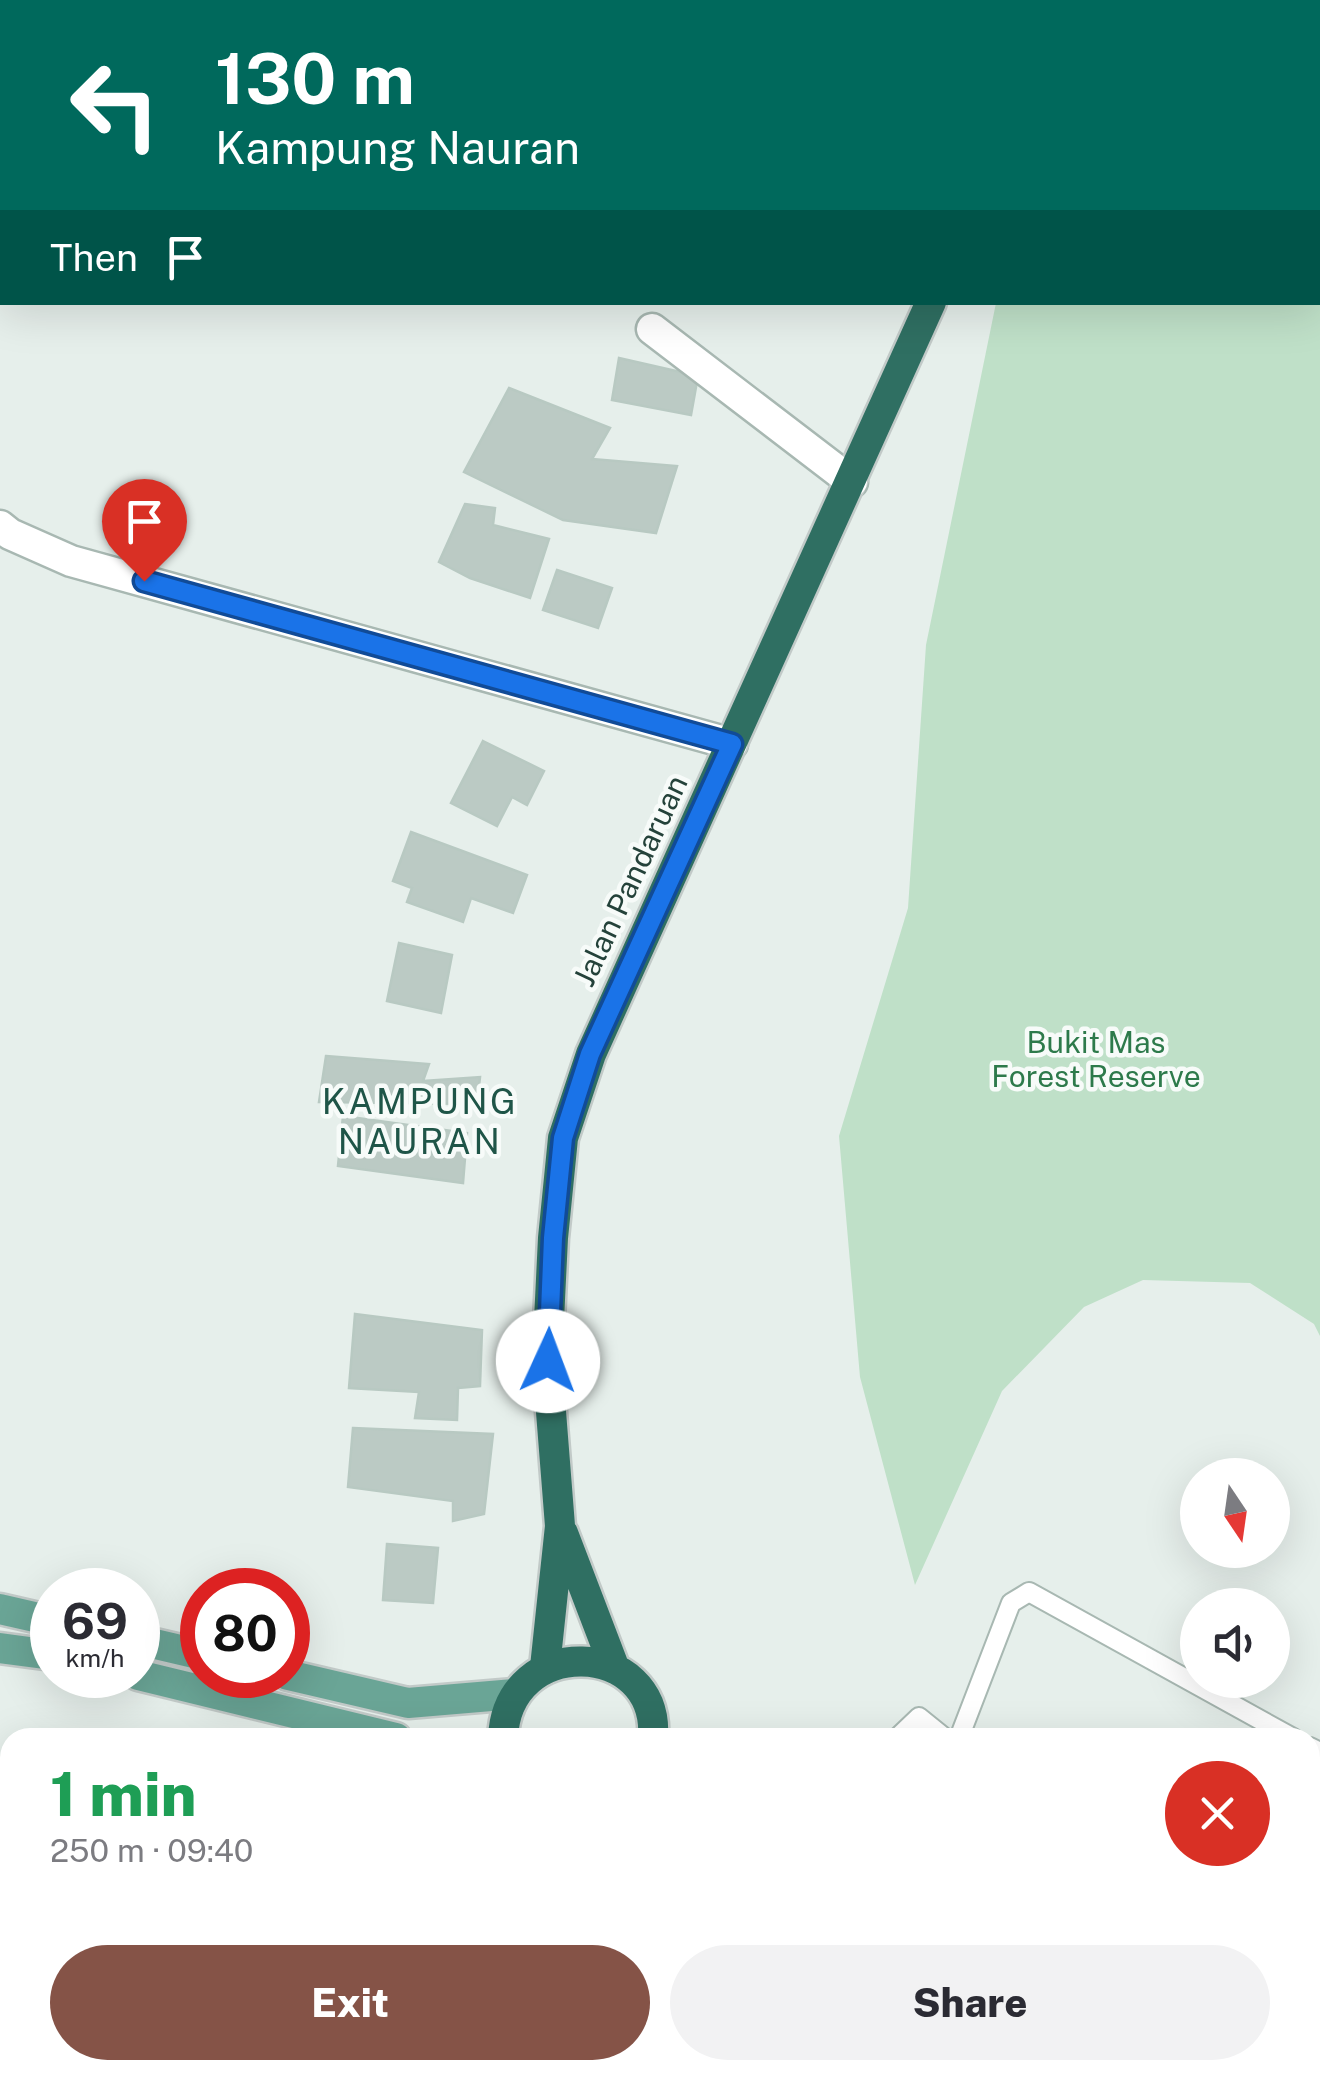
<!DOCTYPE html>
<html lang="en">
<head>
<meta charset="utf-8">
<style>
	body { margin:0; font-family:"Public Sans",sans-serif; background:#f2f2f3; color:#2b2b33; height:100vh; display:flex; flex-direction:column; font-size:38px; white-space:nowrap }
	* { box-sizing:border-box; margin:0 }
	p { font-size:32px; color:#7c7c81 }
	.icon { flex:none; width:55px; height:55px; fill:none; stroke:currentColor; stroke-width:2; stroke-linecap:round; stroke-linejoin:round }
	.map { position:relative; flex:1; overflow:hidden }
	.side { position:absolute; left:0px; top:1728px; width:1320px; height:352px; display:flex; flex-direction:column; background:#fff; border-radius:30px 30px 0 0; box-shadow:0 10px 40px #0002 }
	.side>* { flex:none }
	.guide { position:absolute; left:0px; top:0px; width:1320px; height:305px; box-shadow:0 10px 40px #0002; background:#00695c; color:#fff; overflow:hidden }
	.needle { width:65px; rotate:167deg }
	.tools { position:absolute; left:1180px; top:1458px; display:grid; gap:20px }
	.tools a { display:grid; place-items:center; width:110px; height:110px; border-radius:50%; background:#fff; box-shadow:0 10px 40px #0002; font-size:50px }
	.speed { position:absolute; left:30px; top:1568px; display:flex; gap:20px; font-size:50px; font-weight:700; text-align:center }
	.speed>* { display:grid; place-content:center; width:130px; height:130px; border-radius:50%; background:#fff; box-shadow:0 10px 40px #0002; line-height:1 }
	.speed small { font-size:25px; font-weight:400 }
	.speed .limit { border:15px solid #d22; background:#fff; color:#111 }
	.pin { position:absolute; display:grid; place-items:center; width:85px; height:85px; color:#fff; margin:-102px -42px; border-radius:50% 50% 50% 0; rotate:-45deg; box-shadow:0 0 10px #0007 }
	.pin .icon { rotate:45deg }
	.me { position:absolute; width:110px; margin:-55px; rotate:2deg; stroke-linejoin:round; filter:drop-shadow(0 0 8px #0008) }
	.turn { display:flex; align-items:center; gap:35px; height:210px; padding:0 50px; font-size:45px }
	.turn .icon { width:130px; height:130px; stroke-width:2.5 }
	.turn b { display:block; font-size:70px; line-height:85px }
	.then { display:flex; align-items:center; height:95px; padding:0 50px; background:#0003; gap:20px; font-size:38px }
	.round { display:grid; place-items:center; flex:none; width:105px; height:105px; border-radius:52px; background:#f2f2f3 }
	.headline { display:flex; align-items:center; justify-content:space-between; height:170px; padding:0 50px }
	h1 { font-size:60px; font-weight:800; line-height:75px; color:#1e9e55 }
	.action { display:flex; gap:20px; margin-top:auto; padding:20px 50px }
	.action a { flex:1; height:115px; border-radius:60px; background:#855347; color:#fff; font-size:40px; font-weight:800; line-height:115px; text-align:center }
	.action a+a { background:#f2f2f3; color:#2b2b33 }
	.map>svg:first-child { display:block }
</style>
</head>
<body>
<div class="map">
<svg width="1320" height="2079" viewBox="0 0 1320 2079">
	<rect width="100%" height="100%" fill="#e6efeb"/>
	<path fill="#bfe0c8" d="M1076,0H1320V1336L1314,1324L1250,1283L1143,1280L1084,1307L1002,1391L915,1585L860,1377L839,1136L908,908L926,645L996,303L1318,302V2H1076Z"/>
	<path fill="#bbcac4" stroke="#b8c9c2" stroke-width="2.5" d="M619,358L698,376L691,415L612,400Z
		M509,388L610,428L592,459L677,466L656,533L563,520L464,472Z
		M465,504L495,508L493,525L549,539L530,598L470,578L439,562Z
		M557,570L612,588L598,628L543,610Z
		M483,741L544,771L527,805L512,797L497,826L451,803Z
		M411,832L527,875L513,913L471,898L463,922L407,902L412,888L393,881Z
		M399,943L452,955L441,1013L387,1001Z
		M326,1056L429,1064L423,1081L480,1077L477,1104L319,1102Z
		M343,1116L467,1133L463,1183L338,1166Z
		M355,1314L482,1330L480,1386L458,1388L457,1420L415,1418L419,1392L349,1388Z
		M353,1428L493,1434L484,1514L453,1521V1501L348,1487Z
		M387,1544L438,1548L433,1603L383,1600Z
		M376,2070H532L528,2077L508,2071L505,2079H371Z"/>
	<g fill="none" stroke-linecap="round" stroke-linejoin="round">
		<defs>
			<path id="lane" d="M897,1738L919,1717L945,1738
				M959,1738L1011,1603L1029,1592L1293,1738
				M1310,1747L1320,1752
				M1310,1916L1320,1920"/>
			<path id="street" d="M206,0L207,2
				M652,329L852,482
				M0,526L10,534L71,561L732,744
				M339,2079L345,2070"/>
			<path id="primary" d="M0,1609L52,1621
				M138,1640L202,1655
				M0,1648L52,1655
				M138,1675L396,1738
				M288,1675L408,1703L514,1694"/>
			<path id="highway" d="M1018,2V0
				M563,1533L615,1669
				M545,1667L560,1526L547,1361L553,1238L563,1138L591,1054L931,302
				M503,1738C507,1633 660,1639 653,1738
				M1310,2025L1320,2027
				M1243,2070L1256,2079"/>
		</defs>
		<use href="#lane" stroke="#a8b8b2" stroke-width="22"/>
		<use href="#street" stroke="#a8b8b2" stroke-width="35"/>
		<use href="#primary" stroke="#c2cac8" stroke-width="35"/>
		<use href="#highway" stroke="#c2cac8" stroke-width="35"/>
		<use href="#lane" stroke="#fff" stroke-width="18"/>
		<use href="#street" stroke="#fff" stroke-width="30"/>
		<use href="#primary" stroke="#6aa596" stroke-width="30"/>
		<use href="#highway" stroke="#2f6f62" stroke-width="30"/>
	</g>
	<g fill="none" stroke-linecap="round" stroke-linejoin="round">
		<defs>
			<path id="route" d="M144,581L732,744L590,1054L563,1138L553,1238L548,1361"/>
		</defs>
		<use href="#route" stroke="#114b97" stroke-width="25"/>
		<use href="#route" stroke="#1a73e8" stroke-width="18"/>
	</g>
	<g text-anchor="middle" stroke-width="9" stroke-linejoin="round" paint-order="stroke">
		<g font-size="30" fill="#24423a" stroke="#f7fbf9">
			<text transform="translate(631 881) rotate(-65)" y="10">Jalan Pandaruan</text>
		</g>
		<g font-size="30" fill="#2d7a4b" stroke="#f7fbf9">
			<text x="1096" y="1053">Bukit Mas<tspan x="1096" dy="34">Forest Reserve</tspan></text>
		</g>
		<g font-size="35" letter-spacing="2.5" fill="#1f5548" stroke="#f7fbf9">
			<text x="420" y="1114">KAMPUNG<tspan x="420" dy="40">NAURAN</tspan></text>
		</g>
	</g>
</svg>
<div class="tools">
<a><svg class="needle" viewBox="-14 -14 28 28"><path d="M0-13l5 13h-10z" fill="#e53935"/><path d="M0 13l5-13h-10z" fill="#7c7c81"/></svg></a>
<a><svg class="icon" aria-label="sound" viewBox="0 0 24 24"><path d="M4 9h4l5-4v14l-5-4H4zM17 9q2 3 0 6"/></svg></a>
</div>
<div class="speed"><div>69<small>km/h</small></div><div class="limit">80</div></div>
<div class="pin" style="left:144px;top:581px;background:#d93025"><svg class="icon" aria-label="arrive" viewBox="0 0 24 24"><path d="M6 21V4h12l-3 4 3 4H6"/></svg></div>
<svg class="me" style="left:548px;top:1361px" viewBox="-20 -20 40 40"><circle r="19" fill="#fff"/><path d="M0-13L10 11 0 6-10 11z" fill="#1a73e8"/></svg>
<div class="guide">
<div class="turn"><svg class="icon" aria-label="left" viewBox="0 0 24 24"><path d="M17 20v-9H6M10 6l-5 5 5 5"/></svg><div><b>130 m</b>Kampung Nauran</div></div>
<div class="then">Then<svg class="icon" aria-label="arrive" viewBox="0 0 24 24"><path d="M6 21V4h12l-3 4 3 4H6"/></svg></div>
</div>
<section class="side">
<div class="headline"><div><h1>1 min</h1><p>250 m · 09:40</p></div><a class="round" style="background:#d93025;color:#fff"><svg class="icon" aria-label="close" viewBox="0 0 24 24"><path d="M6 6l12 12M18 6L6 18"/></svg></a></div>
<div class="action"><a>Exit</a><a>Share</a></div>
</section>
</div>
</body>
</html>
